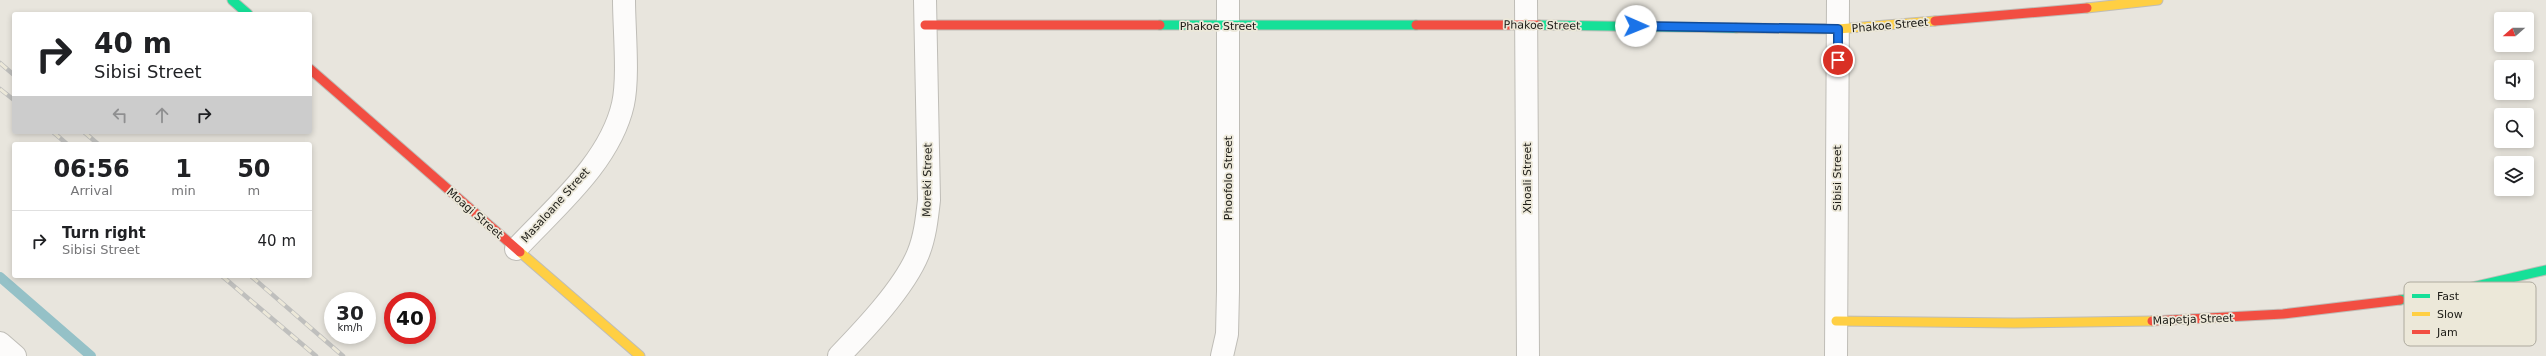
<!DOCTYPE html>
<html lang="en">
<head>
<meta charset="utf-8">
<style>
	body { margin:0; font-family:"DejaVu Sans",sans-serif; background:#f2f2f2; color:#202124; height:100vh; display:flex; flex-direction:column; font-size:15px; white-space:nowrap }
	* { box-sizing:border-box; margin:0 }
	p { font-size:13px; color:#757577 }
	.icon { flex:none; width:22px; height:22px; fill:none; stroke:currentColor; stroke-width:2; stroke-linecap:round; stroke-linejoin:round }
	.map { position:relative; flex:1; overflow:hidden }
	.drawer { position:absolute; left:12px; top:142px; width:300px; height:136px; display:flex; flex-direction:column; background:#fff; border-radius:4px; box-shadow:0 2px 6px #0003 }
	.drawer>* { flex:none }
	.guide { position:absolute; left:12px; top:12px; width:300px; height:122px; border-radius:4px; box-shadow:0 2px 6px #0003; background:#fff; color:#202124; overflow:hidden }
	.needle { width:26px; rotate:250deg }
	.buttons { position:absolute; left:2494px; top:12px; display:grid; gap:8px }
	.buttons a { display:grid; place-items:center; width:40px; height:40px; border-radius:4px; background:#fff; box-shadow:0 2px 6px #0003; font-size:20px }
	.speed { position:absolute; left:324px; top:292px; display:flex; gap:8px; font-size:20px; font-weight:700; text-align:center }
	.speed>* { display:grid; place-content:center; width:52px; height:52px; border-radius:50%; background:#fff; box-shadow:0 2px 6px #0003; line-height:1 }
	.speed small { font-size:10px; font-weight:400 }
	.speed .limit { border:6px solid #d22; background:#fff; color:#111 }
	.pin { position:absolute; display:grid; place-items:center; width:34px; height:34px; color:#fff; margin:-17px; border:2px solid #fff; border-radius:50%; box-shadow:0 1px 4px #0007 }
	.me { position:absolute; width:44px; margin:-22px; rotate:91deg; stroke-linejoin:round; filter:drop-shadow(0 0 3px #0008) }
	.turn { display:flex; align-items:center; gap:14px; height:84px; padding:0 16px; font-size:18px }
	.turn .icon { width:52px; height:52px; stroke-width:2.5 }
	.turn b { display:block; font-size:28px; line-height:34px }
	.lanes { display:flex; align-items:center; height:38px; padding:0 16px; background:#0003; justify-content:center; gap:20px; direction:ltr }
	.lanes .off { opacity:.35 }
	.eta { display:flex; justify-content:space-evenly; align-items:center; height:68px; text-align:center }
	.eta b { font-size:24px; font-weight:800; line-height:28px }
	ul { padding:0; list-style:none }
	li { display:flex; align-items:center; gap:12px; height:60px; padding:0 16px; border-top:1px solid #e0e0e0 }
	li div { flex:1 }
	li b { display:block; font-size:15px }
	li em { font-style:normal }
	.map>svg:first-child { display:block }
</style>
</head>
<body>
<div class="map">
<svg width="2546" height="356" viewBox="0 0 2546 356">
	<rect width="100%" height="100%" fill="#e8e5dd"/>
	<g fill="none" stroke-linecap="round" stroke-linejoin="round">
		<path stroke="#95c1c7" stroke-width="10" d="M0,277L91,356"/>
		<defs>
			<path id="street" d="M1526,0L1528,356
				M516,249C555,207 610,162 623,104C629,77 624,29 624,0
				M0,343L15,356
				M839,356C865,329 904,288 918,254C925,237 927,218 929,200L925,0
				M1222,356L1227,334L1228,291V0
				M1836,356L1838,0"/>
			<path id="fast" d="M232,0L248,14
				M1160,25H1416
				M1539,25L1736,28
				M2400,300L2459,290L2546,270"/>
			<path id="slow" d="M2087,8L2158,0
				M1736,28L1838,29L1935,21
				M520,252L640,356
				M1836,321L2014,323L2152,321"/>
			<path id="jam" d="M1935,21L2087,8
				M925,25H1160
				M1416,25H1539
				M310,69L520,252
				M2152,321L2283,314L2400,300"/>
		</defs>
		<use href="#street" stroke="#bfbdb7" stroke-width="24"/>
		<use href="#fast" stroke="#bfbdb7" stroke-width="11"/>
		<use href="#slow" stroke="#bfbdb7" stroke-width="11"/>
		<use href="#jam" stroke="#bfbdb7" stroke-width="11"/>
		<use href="#street" stroke="#fcfbfa" stroke-width="22"/>
		<use href="#fast" stroke="#16e098" stroke-width="9"/>
		<use href="#slow" stroke="#ffcf43" stroke-width="9"/>
		<use href="#jam" stroke="#f24e42" stroke-width="9"/>
		<defs>
			<path id="rail" d="M0,63L14,75
				M0,89L14,100
				M53,132L67,144
				M84,132L98,144
				M222,276L316,356
				M251,276L343,356"/>
		</defs>
		<use href="#rail" stroke="#bfbfbd" stroke-width="4.5"/>
		<use href="#rail" stroke="#ece8d9" stroke-width="3" stroke-dasharray="9" stroke-linecap="butt"/>
	</g>
	<g fill="none" stroke-linecap="round" stroke-linejoin="round">
		<defs>
			<path id="route" d="M1636,26L1838,29V60"/>
		</defs>
		<use href="#route" stroke="#114b97" stroke-width="10"/>
		<use href="#route" stroke="#1a73e8" stroke-width="7"/>
	</g>
	<g text-anchor="middle" stroke-width="3.5" stroke-linejoin="round" paint-order="stroke">
		<g font-size="11" fill="#1c1b16" stroke="#ece8d9">
			<text transform="translate(1542 25) rotate(1)" y="4">Phakoe Street</text>
			<text transform="translate(1890 25) rotate(-5)" y="4">Phakoe Street</text>
			<text x="1218" y="30">Phakoe Street</text>
			<text transform="translate(1228 178) rotate(-90)" y="4">Phoofolo Street</text>
			<text transform="translate(1527 178) rotate(-90)" y="4">Xhoali Street</text>
			<text transform="translate(1837 178) rotate(-90)" y="4">Sibisi Street</text>
			<text transform="translate(927 180) rotate(-89)" y="4">Moreki Street</text>
			<text transform="translate(555 205) rotate(-48)" y="4">Masaloane Street</text>
			<text transform="translate(475 213) rotate(41)" y="4">Moagi Street</text>
			<text transform="translate(2193 319) rotate(-2)" y="4">Mapetja Street</text>
		</g>
	</g>
	<rect x="2404" y="282" width="132" height="64" rx="6" fill="#ece8d9" stroke="#aeaa9e" stroke-width="1"/>
	<rect x="2412" y="294" width="18" height="4" fill="#16e098"/>
	<rect x="2412" y="312" width="18" height="4" fill="#ffcf43"/>
	<rect x="2412" y="330" width="18" height="4" fill="#f24e42"/>
	<g font-size="11" fill="#1c1b16">
		<text x="2437" y="300">Fast</text>
		<text x="2437" y="318">Slow</text>
		<text x="2437" y="336">Jam</text>
	</g>
</svg>
<div class="buttons">
<a><svg class="needle" viewBox="-14 -14 28 28"><path d="M0-13l5 13h-10z" fill="#e53935"/><path d="M0 13l5-13h-10z" fill="#757577"/></svg></a>
<a><svg class="icon" aria-label="sound" viewBox="0 0 24 24"><path d="M4 9h4l5-4v14l-5-4H4zM17 9q2 3 0 6"/></svg></a>
<a><svg class="icon" aria-label="search" viewBox="0 0 24 24"><circle cx="10" cy="10" r="6"/><path d="M15 15l6 6"/></svg></a>
<a><svg class="icon" aria-label="layers" viewBox="0 0 24 24"><path d="M12 4l9 5-9 5-9-5zM3 14l9 5 9-5"/></svg></a>
</div>
<div class="speed"><div>30<small>km/h</small></div><div class="limit">40</div></div>
<div class="pin" style="left:1838px;top:60px;background:#d93025"><svg class="icon" aria-label="arrive" viewBox="0 0 24 24"><path d="M6 21V4h12l-3 4 3 4H6"/></svg></div>
<svg class="me" style="left:1636px;top:26px" viewBox="-20 -20 40 40"><circle r="19" fill="#fff"/><path d="M0-13L10 11 0 6-10 11z" fill="#1a73e8"/></svg>
<div class="guide">
<div class="turn"><svg class="icon" aria-label="right" viewBox="0 0 24 24"><path d="M7 20v-9h11M14 6l5 5-5 5"/></svg><div><b>40 m</b>Sibisi Street</div></div>
<div class="lanes"><svg class="icon off" aria-label="left" viewBox="0 0 24 24"><path d="M17 20v-9H6M10 6l-5 5 5 5"/></svg><svg class="icon off" aria-label="ahead" viewBox="0 0 24 24"><path d="M12 20V5M6 11l6-6 6 6"/></svg><svg class="icon" aria-label="right" viewBox="0 0 24 24"><path d="M7 20v-9h11M14 6l5 5-5 5"/></svg></div>
</div>
<section class="drawer">
<div class="eta">
<div><b>06:56</b><p>Arrival</p></div>
<div><b>1</b><p>min</p></div>
<div><b>50</b><p>m</p></div>
</div>
<ul>
<li><svg class="icon" aria-label="right" viewBox="0 0 24 24"><path d="M7 20v-9h11M14 6l5 5-5 5"/></svg><div><b>Turn right</b><p>Sibisi Street</p></div><em>40 m</em></li>
</ul>
</section>
</div>
</body>
</html>
